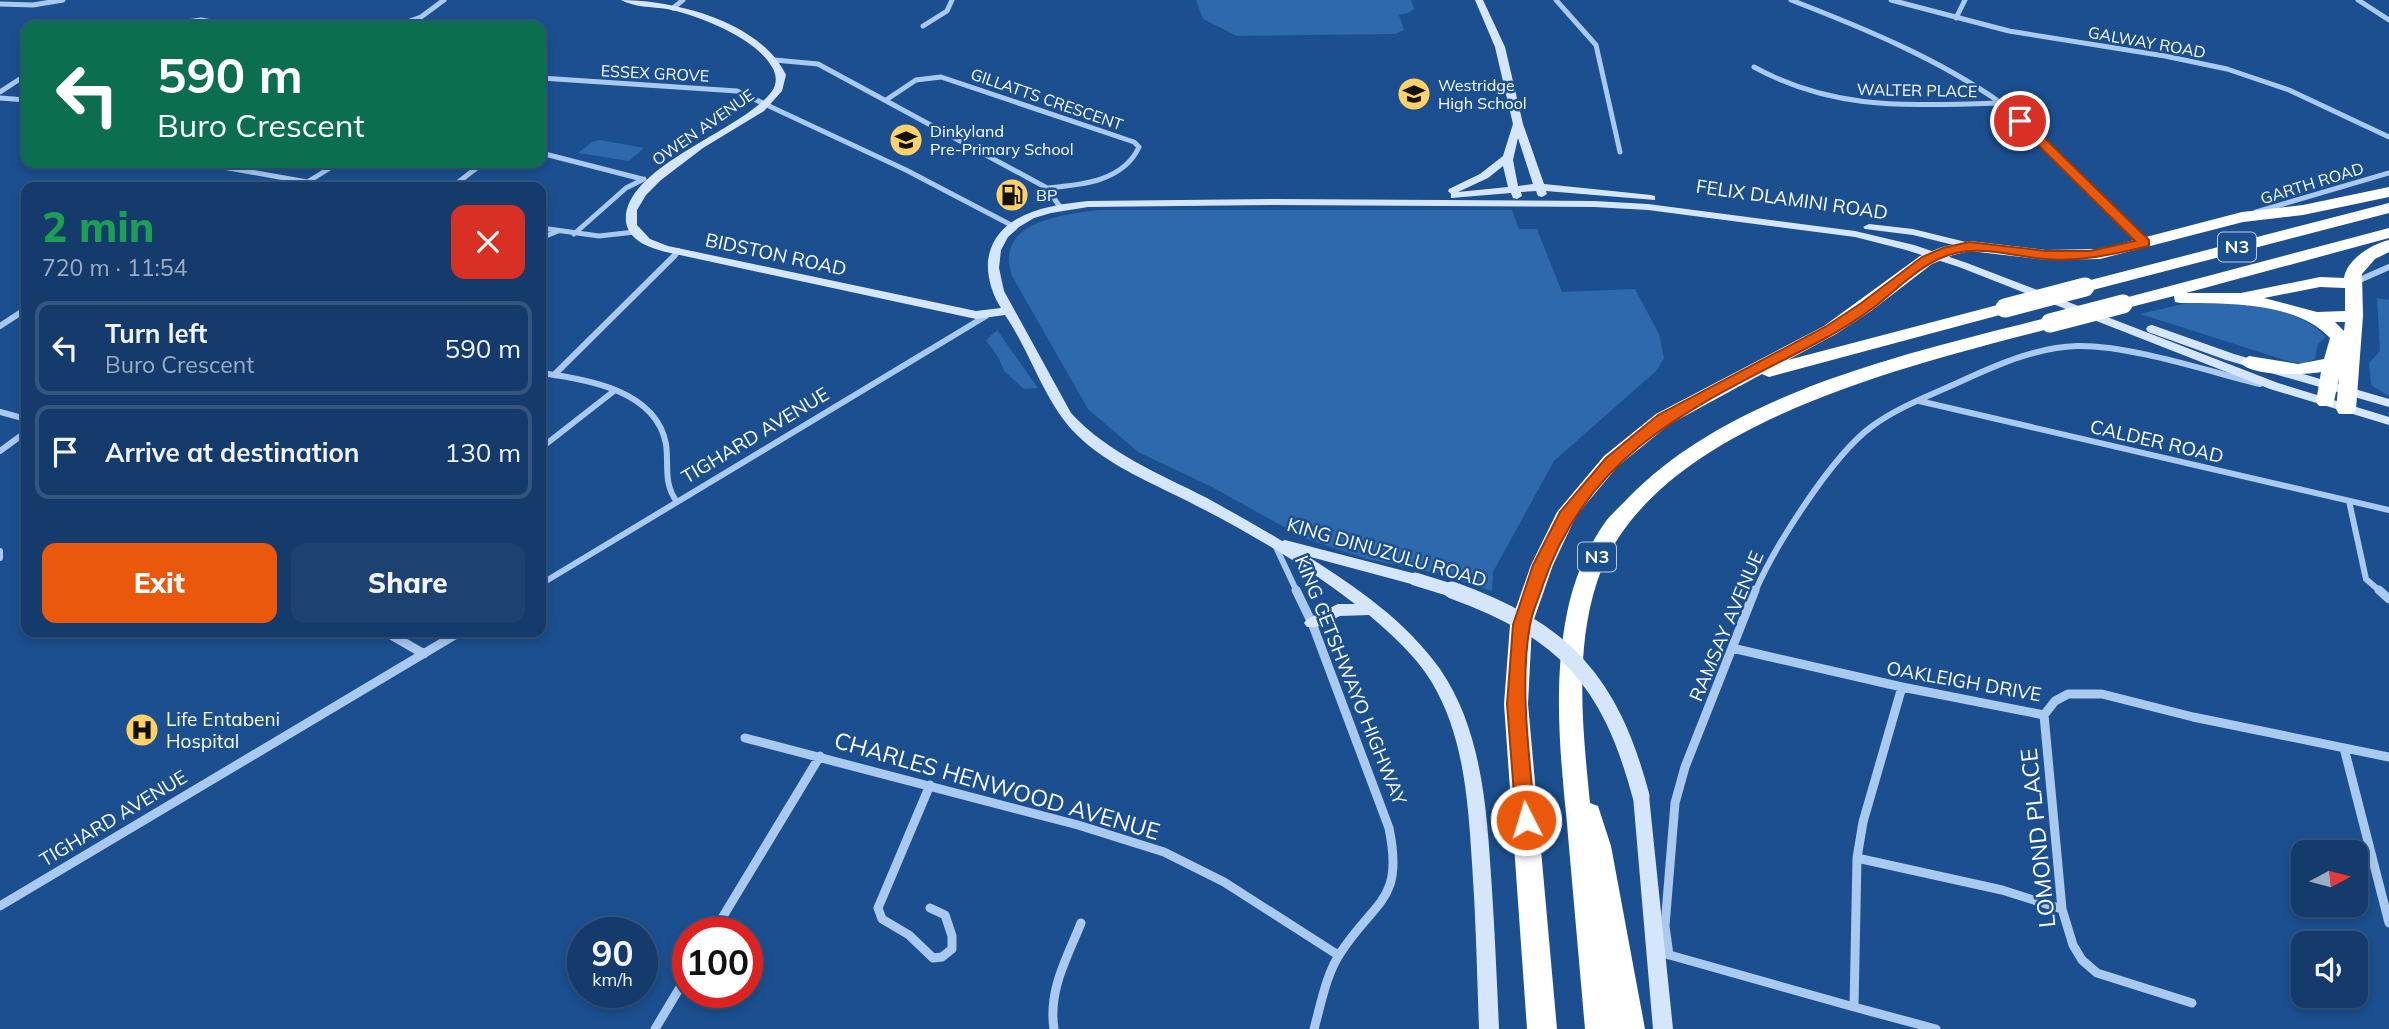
<!DOCTYPE html>
<html lang="en">
<head>
<meta charset="utf-8">
<style>
	body { margin:0; font-family:Mulish,sans-serif; background:#1d4271; color:#f1f3f6; height:100vh; display:flex; flex-direction:column; font-size:26px; white-space:nowrap }
	* { box-sizing:border-box; margin:0 }
	p { font-size:23px; color:#9dadc1 }
	.icon { flex:none; width:38px; height:38px; fill:none; stroke:currentColor; stroke-width:2; stroke-linecap:round; stroke-linejoin:round }
	.map { position:relative; flex:1; overflow:hidden }
	.side { position:absolute; left:21px; top:182px; width:525px; height:455px; display:flex; flex-direction:column; background:#143b6b; border-radius:14px; box-shadow:0 4px 10px #0003,0 0 0 2px #33557e }
	.side>* { flex:none }
	.top-card { position:absolute; left:21px; top:21px; width:525px; height:147px; border-radius:14px; box-shadow:0 4px 10px #0003,0 0 0 2px #33557e; background:#0b6e4f; color:#fff; overflow:hidden }
	.needle { width:46px; rotate:83deg }
	.buttons { position:absolute; left:2291px; top:840px; display:grid; gap:14px }
	.buttons a { display:grid; place-items:center; width:77px; height:77px; border-radius:14px; background:#143b6b; box-shadow:0 4px 10px #0003,0 0 0 2px #33557e; font-size:35px }
	.speed { position:absolute; left:567px; top:917px; display:flex; gap:14px; font-size:35px; font-weight:700; text-align:center }
	.speed>* { display:grid; place-content:center; width:91px; height:91px; border-radius:50%; background:#143b6b; box-shadow:0 4px 10px #0003,0 0 0 2px #33557e; line-height:1 }
	.speed small { font-size:18px; font-weight:400 }
	.speed .limit { border:10px solid #d22; background:#fff; color:#111 }
	.pin { position:absolute; display:grid; place-items:center; width:60px; height:60px; color:#fff; margin:-30px; border:4px solid #fff; border-radius:50%; box-shadow:0 2px 7px #0007 }
	.me { position:absolute; width:77px; margin:-38px; rotate:355deg; stroke-linejoin:round; filter:drop-shadow(0 0 5px #0008) }
	.turn { display:flex; align-items:center; gap:24px; height:147px; padding:0 21px; font-size:32px }
	.turn .icon { width:91px; height:91px; stroke-width:2.5 }
	.turn b { display:block; font-size:49px; line-height:60px }
	.round { display:grid; place-items:center; flex:none; width:74px; height:74px; border-radius:14px; background:#1d4271 }
	.headline { display:flex; align-items:center; justify-content:space-between; height:119px; padding:0 21px }
	h1 { font-size:42px; font-weight:800; line-height:52px; color:#1e9e55 }
	.action { display:flex; gap:14px; margin-top:auto; padding:14px 21px }
	.action a { flex:1; height:80px; border-radius:14px; background:#ea580c; color:#fff; font-size:28px; font-weight:800; line-height:80px; text-align:center }
	.action a+a { background:#1d4271; color:#f1f3f6 }
	ul { padding:0; list-style:none }
	li { display:flex; align-items:center; gap:21px; height:94px; margin:0 14px 10px; padding:0 7px; border:4px solid #33557e; border-radius:14px }
	li div { flex:1 }
	li b { display:block; font-size:26px }
	li em { font-style:normal }
	.map>svg:first-child { display:block }
</style>
</head>
<body>
<div class="map">
<svg width="2389" height="1029" viewBox="0 0 2389 1029">
	<rect width="100%" height="100%" fill="#1b4f8f"/>
	<path fill="#2e69ad" d="M1196,0H1411L1414,9L1408,13L1399,15L1404,30L1395,34L1237,36L1203,19Z
		M600,140L644,148L629,161L578,153L592,142Z
		M1099,210H1512L1519,229H1537L1562,292L1635,289L1659,334L1664,358L1656,371L1554,461L1493,572L1492,591L1440,574L1367,559L1304,538L1212,487L1138,452L1088,409L1012,276C994,222 1060,215 1099,210Z
		M2377,298L2389,300V396L2371,385L2369,363L2380,351Z
		M2230,301C2263,307 2302,311 2326,337L2318,344L2315,359L2304,363L2291,362L2140,314L2187,303Z
		M997,330L1038,388L1024,389L1004,371L998,357L986,340Z"/>
	<g fill="none" stroke-linecap="round" stroke-linejoin="round">
		<path stroke="#a9c9ee" stroke-width="5" d="M1556,0L1596,45L1620,152
			M1791,0C1863,28 1937,58 2001,103L2144,243
			M1891,0L2009,31L2165,56L2227,69L2289,90L2389,137
			M2358,0L2389,20
			M0,4L33,5L63,0
			M673,8L683,0
			M1956,18L1965,0
			M158,26L201,20L234,26
			M396,26L421,17L444,0
			M923,26L947,11L952,0
			M775,60L818,64L1047,188L1060,207
			M1754,67C1836,112 1911,105 2001,103
			M541,78L737,91L906,170L1013,226
			M0,92L26,75
			M0,98L26,100
			M886,100L916,80L941,77L1134,142L1139,147C1123,182 1080,185 1047,188
			M541,153L642,179
			M201,163L335,187
			M309,181L338,163
			M452,187L483,163
			M2256,212L2389,173
			M541,228L599,236L635,232
			M574,234L626,188L644,179
			M541,238L558,231
			M673,257L679,251"/>
		<path stroke="#a9c9ee" stroke-width="6" d="M2355,282L2389,267
			M0,326L26,309
			M541,373C586,379 656,390 666,444C669,466 663,483 677,502
			M554,375L675,255
			M1919,401L2389,510
			M0,412L26,419
			M541,448L614,391
			M0,451L26,432
			M2349,501L2366,579L2381,592
			M1275,545L1297,592
			M0,551V558
			M541,584L986,316
			M1755,592C1774,547 1832,456 1871,427C1899,406 1934,394 1966,379C2001,363 2039,347 2077,346C2130,345 2207,371 2260,384"/>
		<path stroke="#a9c9ee" stroke-width="9" d="M1296,590L1312,623L1389,828C1404,901 1376,899 1341,952C1326,974 1321,1004 1314,1029
			M2379,590L2389,599
			M386,632L424,654
			M1732,648L1902,687L2044,715L2055,701L2068,694H2102L2193,717L2389,757
			M2044,715L2062,909L2073,945L2082,960L2097,973L2192,1003
			M745,738L1078,825L1164,852L1224,882L1338,955
			M2344,748L2389,923
			M930,785L878,908L882,919L909,935L933,958L942,957L952,949V936L945,915L930,908
			M1857,858L2002,890L2062,909
			M0,906L460,632
			M713,933L820,756
			M1666,954L1854,1007L1857,858L1863,822L1902,687
			M1669,955L1665,926L1675,803L1685,767L1755,590
			M1854,1007L1936,1029
			M655,1029L688,974
			M1054,1029C1048,990 1067,958 1081,923"/>
		<path fill="#d6e6fa" fill-rule="evenodd" d="M621,0C675,0 761,22 786,75L782,91L764,111L703,148L661,180L646,195L637,210V225L650,239L668,246L976,311L1001,308C992,294 987,277 988,261C994,213 1049,205 1088,201L1275,199L1594,201L1648,204L1855,231L1914,245L1967,263L2278,383L2389,417V425L2270,389L1959,267L1906,250L1855,237L1648,210L1594,207L1275,205L1088,207L1051,213L1034,218L1019,227L1008,237L1001,250L999,268L1004,291L1071,413C1109,454 1158,473 1207,498C1232,512 1257,526 1282,541L1285,540L1420,575L1422,579L1420,583L1415,585L1307,556C1356,587 1406,621 1440,669C1484,733 1487,816 1492,890C1495,937 1497,983 1499,1029H1479C1477,974 1476,918 1472,863C1468,801 1464,735 1431,681C1415,655 1392,635 1369,615L1340,616L1317,627H1307L1304,623L1307,619L1338,604H1355C1306,566 1250,533 1195,505C1155,484 1109,467 1076,434C1044,402 1031,353 1005,315L976,319L666,252C650,248 629,241 626,222C621,167 745,130 772,91C777,84 777,75 772,67C756,38 698,15 667,9C653,7 633,7 621,0Z
			M1475,0H1483L1505,47L1523,124L1544,184L1651,195L1655,196V200L1546,191L1547,194L1542,197L1538,196L1536,191L1521,192L1522,196L1517,199L1513,198L1511,193L1451,198V194L1448,191L1449,189L1480,174L1503,156L1513,124L1495,47ZM1518,138L1533,184L1518,186L1513,160ZM1503,166L1508,187L1458,192L1488,178Z
			M1869,224L1913,229L1974,244L1976,246L1970,249L1913,235L1865,229L1863,227Z
			M2152,325L2234,354L2389,399V407L2226,360L2148,332L2146,329L2148,326Z
			M1641,789L1647,791L1649,796L1673,1029H1653L1633,796L1635,791Z"/>
		<path fill="#fff" fill-rule="evenodd" d="M2389,187V197L2303,215L2243,222L2100,259L2046,260L1970,251L1953,255L1932,264L1871,311L1836,334L1788,360L2005,303L2014,308L2011,312L1769,377L1762,374L1670,424L1618,466L1576,516L1553,565L1532,625L1528,704L1557,1029H1527L1504,704L1510,625L1531,565L1557,512L1604,456L1656,414L1824,326L1920,256L1942,247L1970,241L2046,250L2100,249L2242,212L2303,205Z
			M2389,203V213L2085,292L2076,287L2079,283Z
			M2389,228V238L2186,293H2241L2320,277L2344,278C2347,259 2372,244 2389,240V252L2375,259L2362,274L2363,316L2356,409L2353,414H2339L2336,409L2339,378L2333,406H2319L2316,402L2321,372C2304,375 2251,377 2240,362L2249,356L2298,364L2324,359L2330,338C2297,302 2227,303 2181,303L2175,302L2174,296L2123,309L2114,304L2117,300ZM2320,287L2345,288V311L2317,312L2264,298ZM2335,322H2345L2344,331Z
			M2050,317L2059,323L2056,327C1914,364 1649,424 1597,582C1574,652 1583,732 1590,803L1598,806L1611,846L1645,1029H1615L1613,1014L1615,1029H1585C1579,961 1573,892 1567,824C1560,754 1553,682 1567,613C1573,582 1587,547 1606,521C1612,513 1621,506 1628,498C1732,391 1910,353 2050,317Z"/>
		<path stroke="#d6e6fa" stroke-width="13" d="M1415,579L1457,592"/>
		<path stroke="#d6e6fa" stroke-width="17" d="M1452,590C1565,631 1610,680 1641,796"/>
		<path stroke="#fff" stroke-width="19" d="M2005,308L2085,287
			M2050,323L2123,304"/>
	</g>
	<path fill="#ea580c" stroke="#983908" stroke-width="2" d="M2016,118H2024L2149,240V246C2114,254 2081,262 2045,259C2016,257 1984,246 1956,253C1924,260 1898,289 1873,308C1858,319 1841,330 1824,339C1704,403 1590,445 1543,585C1539,598 1532,612 1530,625C1519,685 1530,760 1535,820L1533,826L1526,829L1519,826L1516,820L1507,704L1513,625L1533,565L1560,512L1606,458L1658,415L1825,327L1860,304L1922,257L1943,248L1969,242L2046,251H2090L2135,241L2016,123Z"/>
	<defs>
		<symbol id="school-disc" viewBox="-11 -11 22 22"><circle r="9.5" fill="#ffd166" stroke="#1b4f8f"/><path d="M0-5L7-2L0 1L-7-2ZM-4 1L0 2.5L4 1V4Q0 6-4 4Z" fill="#111"/></symbol>
		<symbol id="fuel-disc" viewBox="-11 -11 22 22"><circle r="9.5" fill="#ffd166" stroke="#1b4f8f"/><path d="M-5.5-6h7V0h2V4h1.3V-2.5L3-4.5l.8-.8L6-3V5H2.5V1h-1V6h-7ZM-4.2-4.7v3.2H.2V-4.7Z" fill="#111"/></symbol>
		<symbol id="hospital-disc" viewBox="-11 -11 22 22"><circle r="9.5" fill="#ffd166" stroke="#1b4f8f"/><path d="M-5-5h3v3.5h4V-5h3V5h-3V1.5h-4V5h-3Z" fill="#111"/></symbol>
	</defs>
	<g fill-rule="evenodd">
		<use href="#school-disc" x="1395" y="75" width="38" height="38"/>
		<use href="#school-disc" x="887" y="121" width="38" height="38"/>
		<use href="#fuel-disc" x="993" y="176" width="38" height="38"/>
		<use href="#hospital-disc" x="123" y="711" width="38" height="38"/>
	</g>
	<g text-anchor="middle" stroke-width="5" stroke-linejoin="round" paint-order="stroke">
		<g font-size="16" fill="#fff" stroke="#1b4f8f">
			<text transform="translate(2147 42) rotate(10)" y="6">GALWAY ROAD</text>
			<text transform="translate(655 73) rotate(3)" y="6">ESSEX GROVE</text>
			<text transform="translate(1917 90) rotate(1)" y="6">WALTER PLACE</text>
			<text transform="translate(1047 99) rotate(19)" y="6">GILLATTS CRESCENT</text>
			<text transform="translate(703 127) rotate(-35)" y="6">OWEN AVENUE</text>
			<text transform="translate(2312 183) rotate(-17)" y="6">GARTH ROAD</text>
		</g>
		<g font-size="16" fill="#fff" stroke="#1b4f8f" text-anchor="start">
			<text x="1438" y="91">Westridge<tspan x="1438" dy="18">High School</tspan></text>
			<text x="930" y="137">Dinkyland<tspan x="930" dy="18">Pre-Primary School</tspan></text>
			<text x="1036" y="201">BP</text>
		</g>
		<g fill="#1b4f8f" stroke="#bbcadd" stroke-width="2">
			<rect x="2218" y="232.5" width="38" height="29" rx="5"/>
			<rect x="1578" y="542.5" width="38" height="29" rx="5"/>
		</g>
		<g font-size="18" font-weight="bold" fill="#fff">
			<text x="2237" y="253">N3</text>
			<text x="1597" y="563">N3</text>
		</g>
		<g font-size="19" fill="#fff" stroke="#1b4f8f">
			<text transform="translate(1792 199) rotate(8)" y="7">FELIX DLAMINI ROAD</text>
			<text transform="translate(776 254) rotate(12)" y="7">BIDSTON ROAD</text>
			<text transform="translate(755 435) rotate(-31)" y="7">TIGHARD AVENUE</text>
			<text transform="translate(2157 441) rotate(13)" y="7">CALDER ROAD</text>
			<text transform="translate(1387 552) rotate(16)" y="7">KING DINUZULU ROAD</text>
			<text transform="translate(1726 626) rotate(-67)" y="7">RAMSAY AVENUE</text>
			<text transform="translate(1351 680) rotate(68)" y="7">KING CETSHWAYO HIGHWAY</text>
			<text transform="translate(1964 681) rotate(10)" y="7">OAKLEIGH DRIVE</text>
			<text transform="translate(113 818) rotate(-31)" y="7">TIGHARD AVENUE</text>
		</g>
		<g font-size="19" fill="#fff" stroke="#1b4f8f" text-anchor="start">
			<text x="166" y="726">Life Entabeni<tspan x="166" dy="22">Hospital</tspan></text>
		</g>
		<g font-size="23" fill="#fff" stroke="#1b4f8f">
			<text transform="translate(997 786) rotate(16)" y="8">CHARLES HENWOOD AVENUE</text>
			<text transform="translate(2038 838) rotate(-96)" y="8">LOMOND PLACE</text>
		</g>
	</g>
</svg>
<div class="buttons">
<a><svg class="needle" viewBox="-14 -14 28 28"><path d="M0-13l5 13h-10z" fill="#e53935"/><path d="M0 13l5-13h-10z" fill="#9dadc1"/></svg></a>
<a><svg class="icon" aria-label="sound" viewBox="0 0 24 24"><path d="M4 9h4l5-4v14l-5-4H4zM17 9q2 3 0 6"/></svg></a>
</div>
<div class="speed"><div>90<small>km/h</small></div><div class="limit">100</div></div>
<div class="pin" style="left:2020px;top:121px;background:#d93025"><svg class="icon" aria-label="arrive" viewBox="0 0 24 24"><path d="M6 21V4h12l-3 4 3 4H6"/></svg></div>
<svg class="me" style="left:1526px;top:820px" viewBox="-20 -20 40 40"><circle r="17" fill="#ea580c" stroke="#fff" stroke-width="3"/><path d="M0-11L8 9 0 5-8 9z" fill="#fff"/></svg>
<div class="top-card">
<div class="turn"><svg class="icon" aria-label="left" viewBox="0 0 24 24"><path d="M17 20v-9H6M10 6l-5 5 5 5"/></svg><div><b>590 m</b>Buro Crescent</div></div>
</div>
<section class="side">
<div class="headline"><div><h1>2 min</h1><p>720 m · 11:54</p></div><a class="round" style="background:#d93025;color:#fff"><svg class="icon" aria-label="close" viewBox="0 0 24 24"><path d="M6 6l12 12M18 6L6 18"/></svg></a></div>
<ul>
<li><svg class="icon" aria-label="left" viewBox="0 0 24 24"><path d="M17 20v-9H6M10 6l-5 5 5 5"/></svg><div><b>Turn left</b><p>Buro Crescent</p></div><em>590 m</em></li>
<li><svg class="icon" aria-label="arrive" viewBox="0 0 24 24"><path d="M6 21V4h12l-3 4 3 4H6"/></svg><div><b>Arrive at destination</b></div><em>130 m</em></li>
</ul>
<div class="action"><a>Exit</a><a>Share</a></div>
</section>
</div>
</body>
</html>
